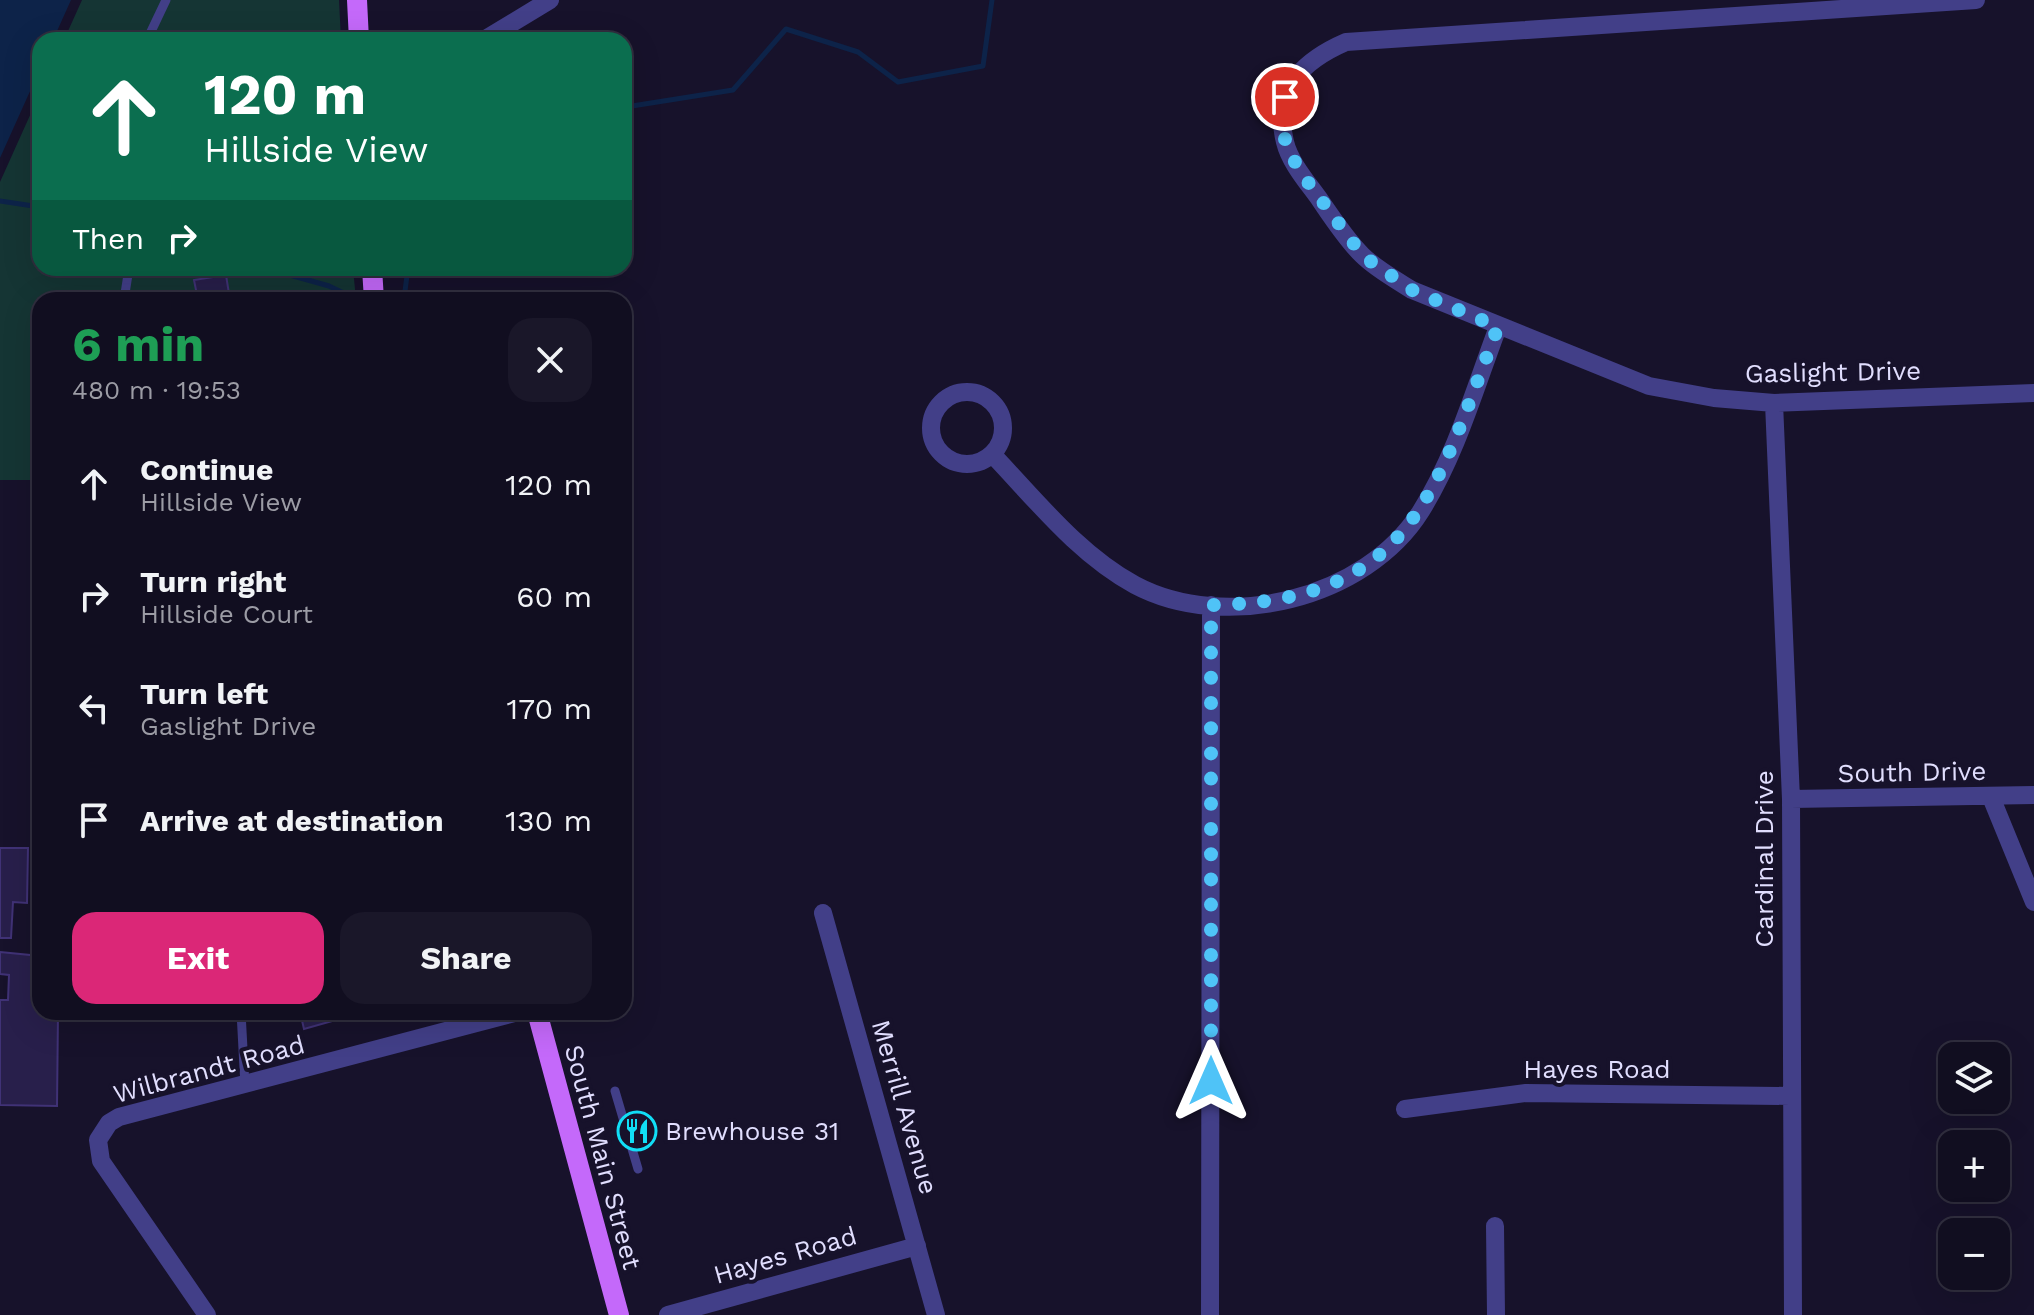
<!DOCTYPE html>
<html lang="en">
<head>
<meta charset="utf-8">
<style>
	body { margin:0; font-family:"Work Sans",sans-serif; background:#1a1729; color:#f1f3f6; height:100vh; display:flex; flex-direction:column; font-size:30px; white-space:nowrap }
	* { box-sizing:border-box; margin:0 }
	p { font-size:26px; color:#9c9ca5 }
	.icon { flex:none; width:44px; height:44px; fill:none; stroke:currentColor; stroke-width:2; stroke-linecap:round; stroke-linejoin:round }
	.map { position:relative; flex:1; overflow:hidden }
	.drawer { position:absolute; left:32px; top:292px; width:600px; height:728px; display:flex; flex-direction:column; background:#110e20; border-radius:24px; box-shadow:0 8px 32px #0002,0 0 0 2px #302e3e }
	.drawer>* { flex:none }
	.hud { position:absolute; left:32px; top:32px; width:600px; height:244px; border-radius:24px; box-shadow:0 8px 32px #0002,0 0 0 2px #302e3e; background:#0b6e4f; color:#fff; overflow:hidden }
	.controls { position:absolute; left:1938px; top:1042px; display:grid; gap:16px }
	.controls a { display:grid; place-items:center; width:72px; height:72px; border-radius:16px; background:#110e20; box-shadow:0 8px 32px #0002,0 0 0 2px #302e3e; font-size:40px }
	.pin { position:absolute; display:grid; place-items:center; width:68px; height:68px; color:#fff; margin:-34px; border:4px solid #fff; border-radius:50%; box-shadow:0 2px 8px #0007 }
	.me { position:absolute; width:88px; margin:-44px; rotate:0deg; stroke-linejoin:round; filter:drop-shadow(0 0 6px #0008) }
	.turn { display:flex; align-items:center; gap:28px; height:168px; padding:0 40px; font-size:36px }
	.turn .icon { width:104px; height:104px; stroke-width:2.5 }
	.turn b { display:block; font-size:56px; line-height:68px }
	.then { display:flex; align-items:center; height:76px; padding:0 40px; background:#0003; gap:16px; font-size:30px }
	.round { display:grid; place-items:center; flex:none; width:84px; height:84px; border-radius:24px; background:#1a1729 }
	.headline { display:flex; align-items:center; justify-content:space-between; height:136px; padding:0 40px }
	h1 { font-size:48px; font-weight:700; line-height:60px; color:#1e9e55 }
	.action { display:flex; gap:16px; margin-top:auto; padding:16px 40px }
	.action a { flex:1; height:92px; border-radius:24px; background:#db2777; color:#fff; font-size:32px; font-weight:700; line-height:92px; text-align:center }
	.action a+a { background:#1a1729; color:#f1f3f6 }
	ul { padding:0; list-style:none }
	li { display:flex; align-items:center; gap:24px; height:112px; padding:0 40px }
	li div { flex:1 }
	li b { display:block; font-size:30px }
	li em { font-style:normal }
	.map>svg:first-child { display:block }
</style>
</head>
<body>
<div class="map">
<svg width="2034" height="1315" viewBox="0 0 2034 1315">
	<rect width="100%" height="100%" fill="#17122b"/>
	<path fill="#153534" d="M82,0H339L341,40H64Z
		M40,93V268H353L356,300H40V480H0V182Z"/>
	<path fill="#0d2349" d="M0,0H71L53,40H40V69L0,158Z"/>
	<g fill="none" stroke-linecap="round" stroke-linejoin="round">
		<path stroke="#0d2349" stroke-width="5" d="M624,115L632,106L733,90L786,29L858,52L898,82L983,66L992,0
			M0,201L40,207
			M265,268L329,286L350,296
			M405,291L408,268"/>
	</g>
	<path fill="#281f4b" stroke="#403276" stroke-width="2" d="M226,275L230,300H198L194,280Z
		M0,848H28L27,903L13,902L11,938H0Z
		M0,952L40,956V1012H58L57,1106L0,1105V1000H8L9,975L0,974Z
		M300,1012H350V1016L304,1029Z"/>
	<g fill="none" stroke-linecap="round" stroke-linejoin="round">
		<path stroke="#423f88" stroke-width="9" d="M147,40L166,0
			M124,300L129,268
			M241,1012L245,1086
			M615,1091L638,1169"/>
		<path stroke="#423f88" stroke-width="18" d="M1976,0L1346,42C1302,61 1272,90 1285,142C1290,163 1308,183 1320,200C1333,219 1346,239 1362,255C1376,269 1396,280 1412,290L1649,386L1714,398L1774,403L2034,393
			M484,40L550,0
			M931 428a36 36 0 1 1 72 0a36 36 0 1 1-72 0Z
			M1774,403L1791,799L1793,1315
			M992,454C1036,500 1078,554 1135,585C1225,633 1366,599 1421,511C1456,455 1475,388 1498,327
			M1991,797L2034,902
			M1791,799L2034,795
			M823,913L936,1315
			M1405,1109L1526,1093L1790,1096
			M1495,1226L1496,1315
			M207,1315L101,1161L98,1140L109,1123L119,1117L518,1012
			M668,1315L917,1246
			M1210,1315L1211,605"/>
		<path stroke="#c469fa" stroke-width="20" d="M357,0L359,40
			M372,268L374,300
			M537,1012L619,1315"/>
	</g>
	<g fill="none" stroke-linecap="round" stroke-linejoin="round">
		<path stroke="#4fc3f7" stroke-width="14" stroke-dasharray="0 25.2" d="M1211,1081V605C1415,602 1435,489 1498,327L1412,290L1363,256L1299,170L1285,142V97"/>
	</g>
	<defs>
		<symbol id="restaurant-ring" viewBox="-11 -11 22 22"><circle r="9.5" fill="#17122b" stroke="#11def6" stroke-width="1.5"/><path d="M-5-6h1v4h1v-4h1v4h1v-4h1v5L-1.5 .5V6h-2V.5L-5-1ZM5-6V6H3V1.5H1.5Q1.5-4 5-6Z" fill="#11def6"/></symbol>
	</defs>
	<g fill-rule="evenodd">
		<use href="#restaurant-ring" x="615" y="1109" width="44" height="44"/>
	</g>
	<g text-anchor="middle" stroke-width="8" stroke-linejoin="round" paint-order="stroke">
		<g font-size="26" fill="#e1defe" stroke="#17122b">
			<text transform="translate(1833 372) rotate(-1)" y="9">Gaslight Drive</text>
			<text transform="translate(1912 772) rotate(-1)" y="9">South Drive</text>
			<text transform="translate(1764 859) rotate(-90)" y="9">Cardinal Drive</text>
			<text transform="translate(209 1069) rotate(-15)" y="9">Wilbrandt Road</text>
			<text x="1597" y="1078">Hayes Road</text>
			<text transform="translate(905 1107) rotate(74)" y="9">Merrill Avenue</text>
			<text transform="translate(603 1157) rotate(75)" y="9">South Main Street</text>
			<text transform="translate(785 1255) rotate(-16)" y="9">Hayes Road</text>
		</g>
		<g font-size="26" fill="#e1defe" stroke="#17122b" text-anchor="start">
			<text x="665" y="1140">Brewhouse 31</text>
		</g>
	</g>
</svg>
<div class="controls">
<a><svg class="icon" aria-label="layers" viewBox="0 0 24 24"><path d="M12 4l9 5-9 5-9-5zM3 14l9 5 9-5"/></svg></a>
<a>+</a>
<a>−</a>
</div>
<div class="pin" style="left:1285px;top:97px;background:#d93025"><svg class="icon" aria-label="arrive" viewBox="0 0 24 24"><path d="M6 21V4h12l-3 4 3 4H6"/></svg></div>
<svg class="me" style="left:1211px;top:1081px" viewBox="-20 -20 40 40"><path d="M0-17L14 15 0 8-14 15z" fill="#4fc3f7" stroke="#fff" stroke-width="4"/></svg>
<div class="hud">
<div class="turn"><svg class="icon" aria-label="ahead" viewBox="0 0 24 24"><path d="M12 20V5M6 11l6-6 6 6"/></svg><div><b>120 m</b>Hillside View</div></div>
<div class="then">Then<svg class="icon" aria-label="right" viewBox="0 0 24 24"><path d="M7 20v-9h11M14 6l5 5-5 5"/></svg></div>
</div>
<section class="drawer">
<div class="headline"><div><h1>6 min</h1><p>480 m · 19:53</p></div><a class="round"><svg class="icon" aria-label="close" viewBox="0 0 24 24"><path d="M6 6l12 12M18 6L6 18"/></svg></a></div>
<ul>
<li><svg class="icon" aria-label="ahead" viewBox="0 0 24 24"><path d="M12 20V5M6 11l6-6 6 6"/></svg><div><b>Continue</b><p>Hillside View</p></div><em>120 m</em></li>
<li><svg class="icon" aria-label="right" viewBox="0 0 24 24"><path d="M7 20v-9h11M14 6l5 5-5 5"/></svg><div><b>Turn right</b><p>Hillside Court</p></div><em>60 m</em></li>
<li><svg class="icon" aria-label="left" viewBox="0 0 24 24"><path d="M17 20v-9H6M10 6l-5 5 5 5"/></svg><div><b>Turn left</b><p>Gaslight Drive</p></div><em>170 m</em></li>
<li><svg class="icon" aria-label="arrive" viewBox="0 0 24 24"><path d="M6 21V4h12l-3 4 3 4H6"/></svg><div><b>Arrive at destination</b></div><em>130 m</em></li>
</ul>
<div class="action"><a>Exit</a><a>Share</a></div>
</section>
</div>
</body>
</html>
